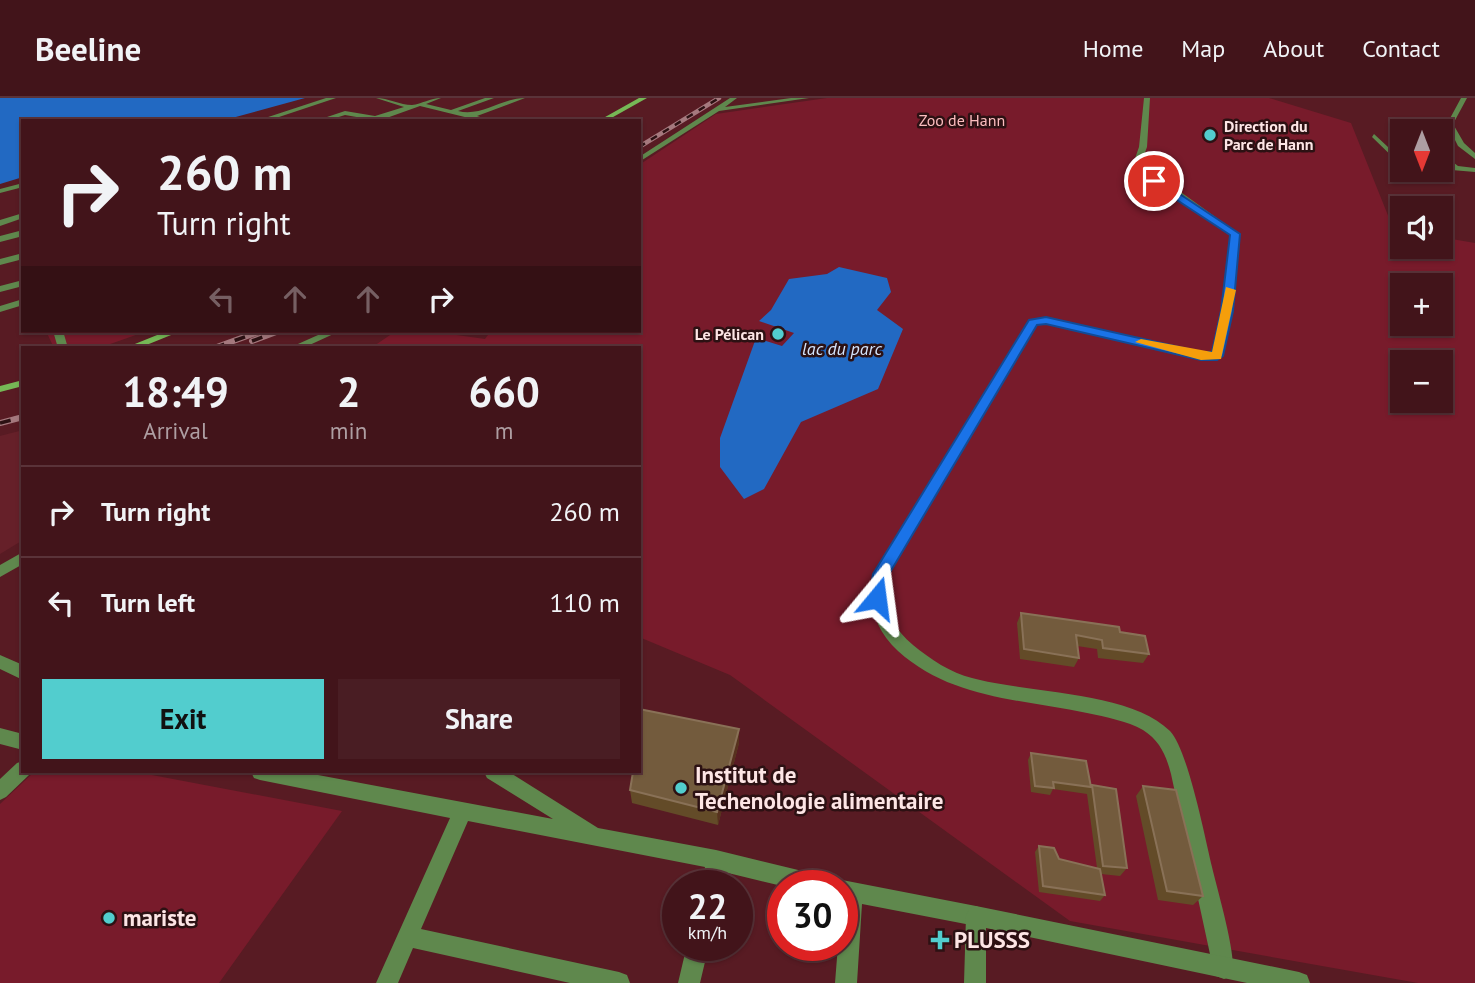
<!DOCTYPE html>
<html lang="en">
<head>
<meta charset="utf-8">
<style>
	body { margin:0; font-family:"PT Sans",sans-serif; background:#491d23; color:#f1f3f6; height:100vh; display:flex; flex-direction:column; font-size:26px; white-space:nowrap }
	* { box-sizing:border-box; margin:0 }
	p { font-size:23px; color:#ae9ea2 }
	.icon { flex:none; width:38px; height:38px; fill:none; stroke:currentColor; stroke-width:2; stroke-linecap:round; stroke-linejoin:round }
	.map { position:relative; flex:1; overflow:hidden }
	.details { position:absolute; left:21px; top:248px; width:620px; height:427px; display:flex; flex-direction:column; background:#42141a; border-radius:0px; box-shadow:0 2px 5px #0004,0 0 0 2px #5a3339 }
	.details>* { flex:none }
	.hud { position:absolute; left:21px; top:21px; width:620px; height:214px; border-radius:0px; box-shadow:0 2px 5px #0004,0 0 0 2px #5a3339; background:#42141a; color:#f1f3f6; overflow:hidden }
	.needle { width:46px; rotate:180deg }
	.tools { position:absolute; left:1390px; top:21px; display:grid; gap:14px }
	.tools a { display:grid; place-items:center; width:63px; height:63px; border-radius:0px; background:#42141a; box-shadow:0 2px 5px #0004,0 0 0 2px #5a3339; font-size:35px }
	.speed { position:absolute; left:662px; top:772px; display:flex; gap:14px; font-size:35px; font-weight:700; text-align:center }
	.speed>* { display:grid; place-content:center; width:91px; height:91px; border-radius:50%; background:#42141a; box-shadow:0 2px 5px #0004,0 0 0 2px #5a3339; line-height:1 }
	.speed small { font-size:18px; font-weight:400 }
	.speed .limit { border:10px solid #d22; background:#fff; color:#111 }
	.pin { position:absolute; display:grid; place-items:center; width:60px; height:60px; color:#fff; margin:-30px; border:4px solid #fff; border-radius:50%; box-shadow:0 2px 7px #0007 }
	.me { position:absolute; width:77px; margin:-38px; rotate:16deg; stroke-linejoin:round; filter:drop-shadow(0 0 5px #0008) }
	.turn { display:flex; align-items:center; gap:24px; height:147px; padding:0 21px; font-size:32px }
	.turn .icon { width:91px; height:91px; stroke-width:2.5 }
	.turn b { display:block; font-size:49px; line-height:60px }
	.lanes { display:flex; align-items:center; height:66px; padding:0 21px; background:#0003; justify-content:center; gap:35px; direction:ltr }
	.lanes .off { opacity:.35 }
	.eta { display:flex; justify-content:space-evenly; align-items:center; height:119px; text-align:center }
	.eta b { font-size:42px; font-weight:800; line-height:49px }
	.primary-button { display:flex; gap:14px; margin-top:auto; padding:14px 21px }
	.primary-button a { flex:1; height:80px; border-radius:0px; background:#52cdce; color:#111; font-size:28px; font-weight:800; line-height:80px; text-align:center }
	.primary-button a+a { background:#491d23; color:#f1f3f6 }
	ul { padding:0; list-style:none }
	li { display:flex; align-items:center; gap:21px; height:91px; padding:0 21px; border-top:2px solid #5a3339 }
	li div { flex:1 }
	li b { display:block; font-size:26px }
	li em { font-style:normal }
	header { display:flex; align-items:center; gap:42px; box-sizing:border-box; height:98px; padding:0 35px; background:#42141a; border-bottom:2px solid #5a3339 }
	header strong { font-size:33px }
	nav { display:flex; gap:38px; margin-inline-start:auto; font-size:24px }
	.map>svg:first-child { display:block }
</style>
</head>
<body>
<header>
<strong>Beeline</strong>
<nav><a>Home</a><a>Map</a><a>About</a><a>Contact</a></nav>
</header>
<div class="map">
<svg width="1475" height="885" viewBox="0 0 1475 885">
	<rect width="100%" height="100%" fill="#581b23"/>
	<path fill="#662029" d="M23,332V442L0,456V338Z"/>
	<path fill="#781b2b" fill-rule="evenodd" d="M827,0H1269L1351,25L1393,130L1402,132V149H1440V139L1475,145V885H1418L1070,823L730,577L639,539V250H371L396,233H428L485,241L491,233H639V67L716,16ZM1402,187H1440V226H1402ZM1402,264H1440V303H1402Z
		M46,233H147L99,250H54Z
		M34,674H136L342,713L219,885H0V706Z"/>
	<path fill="#2269c2" d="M0,0H305L221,23H23V79L0,86Z
		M839,169L887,180L891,194L877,212L903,231L878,291L801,324L764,391L744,401L720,369V340L756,240L782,248L794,235L759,223L771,212L789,181L827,176Z"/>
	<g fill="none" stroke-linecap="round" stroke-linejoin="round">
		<path fill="#5f884d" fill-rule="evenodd" d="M326,0H336L267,23H256Z
			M376,0C388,0 400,7 412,7C422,6 430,0 441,0L426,6L451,12L485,0H494L458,13C482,19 501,0 525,0L477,18L493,23H481L420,8L381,22L365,23L368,21L345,17L326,23H315L345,13L375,18L404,9Z
			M730,0H737L725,9L791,0H809L719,13L639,64V59Z
			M1144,0H1150L1147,49L1138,74L1178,92L1239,136L1232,213L1222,258L1217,261H1201L1046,226L1036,227L888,476C882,505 890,528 913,547C930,561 951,575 972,580C1026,595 1131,593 1170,633C1188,652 1205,740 1212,769C1217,791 1238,861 1232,878L1224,881L1216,878L1213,870L1171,676C1166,657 1160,643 1143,632C1127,623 1106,619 1087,615C1021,601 951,601 898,553C875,532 867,506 874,476L1029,222L1046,220L1201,255H1212L1222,213L1231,137L1172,96L1130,75L1139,49Z
			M1374,36L1402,62V68L1372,39Z
			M1440,54L1458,68L1475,70V74L1440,71V67H1449L1440,60Z
			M23,85V89L0,95V91Z
			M23,115V120L0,128V122Z
			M23,132V138L0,144V138Z
			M23,155V161L0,167V161Z
			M23,182V188L0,194V188Z
			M23,201V207L0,214V208Z
			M53,233H63L68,250H58Z
			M327,233H340L303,250H289Z
			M23,454V466L0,479V467Z
			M0,557L23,567V582L0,571Z
			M0,630L23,636V652L0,646Z
			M23,663V674H31L29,677L6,699L0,702V681L17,665Z
			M251,674H302L553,721L487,680L484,674H509L598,730L716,752L823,778L830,781L833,788H782L724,774L721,788H701L705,769L468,723L421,831L619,874L627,877L630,885H570L413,850L398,885H376L450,720L260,682L254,680Z
			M842,782L976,808L983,811L986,818L983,825L976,828L862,806L857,885H835L838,847H842V788H834Z
			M687,847H709L700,885H678Z"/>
		<path fill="#5f884d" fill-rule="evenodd" d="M1461,0H1467L1453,26L1464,45L1475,55V61L1458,48L1447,26Z
			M976,808L1299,874L1307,877L1310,885H1247L986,830V885H964L966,818L969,811Z"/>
		<path fill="#76b856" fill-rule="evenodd" d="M639,0H647L606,23H598Z
			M167,233H181L139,250H125Z
			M23,282V288L0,294V288Z"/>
		<defs>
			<path id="rail-far1" d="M639,49L719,0"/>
			<path id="rail" d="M252,243L279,233
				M214,250L261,233
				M0,325L23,319"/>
		</defs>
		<use href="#rail-far1" stroke="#a5797e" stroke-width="4.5"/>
		<use href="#rail" stroke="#a5797e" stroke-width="6"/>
		<use href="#rail-far1" stroke="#2c1113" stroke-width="2.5" stroke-dasharray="7" stroke-linecap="butt"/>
		<use href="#rail" stroke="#2c1113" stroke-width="3.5" stroke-dasharray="11" stroke-linecap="butt"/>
	</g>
	<path fill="#634b28" d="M1021,515L1120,534L1149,556L1143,565L1098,560L1097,551L1077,548L1079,560L1074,569L1020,561L1017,525Z
		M739,631V645L718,727L632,705L630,692Z
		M1031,655L1091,689L1092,687L1127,770L1120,778L1101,776L1105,797L1100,803L1039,794L1035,754L1039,748L1059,761L1097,770L1087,696L1053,691L1050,697L1031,694L1028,662Z
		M1143,688L1203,798L1193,807L1158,802L1136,698Z"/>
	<path fill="#57311e" d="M739,631V645L718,727L717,714Z"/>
	<path fill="#735b3d" stroke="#897157" stroke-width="2" d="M1021,515L1119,529L1120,534L1145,538L1149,556L1103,550L1102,542L1076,537L1079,560L1024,551Z
		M639,611L739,631L717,714L630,692L633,674H639Z
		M1031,655L1086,663L1091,689L1053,684L1054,690L1035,688Z
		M1092,687L1116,691L1127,770L1103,768Z
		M1143,688L1176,692L1203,798L1167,793Z
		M1039,748L1054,750L1059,761L1100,771L1105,797L1043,788Z"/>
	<path fill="#1a73e8" stroke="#114b97" stroke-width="2" d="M1151,81H1157L1240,136L1233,213L1223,258L1217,262H1201L1046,226L1037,227L889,476L883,504H871L869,500L873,476L1029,222L1046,219L1201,254H1212L1221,213L1230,137L1151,85Z"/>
	<path fill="#f59e0b" d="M1226,189L1236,192L1221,261L1201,262L1135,244L1141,241L1212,254Z"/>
	<g fill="#52cdce" stroke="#2c1113" stroke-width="2.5">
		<circle cx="1210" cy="37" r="7"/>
		<circle cx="778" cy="236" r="7"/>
		<circle cx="681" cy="690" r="7"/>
		<circle cx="109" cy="820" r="7"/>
		<path d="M936.5 831.5h7v7h7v7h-7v7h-7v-7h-7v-7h7z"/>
	</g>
	<g text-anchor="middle" stroke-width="5" stroke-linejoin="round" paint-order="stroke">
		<g font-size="16" fill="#fdbdbf" stroke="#2c1113">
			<text x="962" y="28">Zoo de Hann</text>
		</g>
		<g font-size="16" font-weight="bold" fill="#fde5e5" stroke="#2c1113" text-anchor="start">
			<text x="1224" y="34">Direction du<tspan x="1224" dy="18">Parc de Hann</tspan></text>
			<text x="764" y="242" text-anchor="end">Le Pélican</text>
		</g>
		<g font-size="18" font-style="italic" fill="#d4e5fd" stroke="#2c1113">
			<text x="842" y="257">lac du parc</text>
		</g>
		<g font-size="23" font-weight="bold" fill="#fde5e5" stroke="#2c1113" text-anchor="start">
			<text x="695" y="685">Institut de<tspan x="695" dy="26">Techenologie alimentaire</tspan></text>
			<text x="123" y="828">mariste</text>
			<text x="954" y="850">PLUSSS</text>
		</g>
	</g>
</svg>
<div class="tools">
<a><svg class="needle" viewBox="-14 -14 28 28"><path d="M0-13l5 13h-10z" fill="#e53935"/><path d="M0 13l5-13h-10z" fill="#ae9ea2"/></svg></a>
<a><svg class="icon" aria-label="sound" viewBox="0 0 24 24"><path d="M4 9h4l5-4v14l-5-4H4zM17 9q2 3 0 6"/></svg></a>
<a>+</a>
<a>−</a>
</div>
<div class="speed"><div>22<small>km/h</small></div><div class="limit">30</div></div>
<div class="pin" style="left:1154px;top:83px;background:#d93025"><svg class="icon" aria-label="arrive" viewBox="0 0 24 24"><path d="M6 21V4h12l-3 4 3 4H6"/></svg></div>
<svg class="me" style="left:877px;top:500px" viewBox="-20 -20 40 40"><path d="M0-17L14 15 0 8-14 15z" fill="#1a73e8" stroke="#fff" stroke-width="4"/></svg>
<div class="hud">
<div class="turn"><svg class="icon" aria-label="right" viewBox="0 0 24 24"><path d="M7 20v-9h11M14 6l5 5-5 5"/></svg><div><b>260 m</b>Turn right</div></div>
<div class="lanes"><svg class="icon off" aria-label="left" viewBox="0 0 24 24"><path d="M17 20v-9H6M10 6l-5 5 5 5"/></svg><svg class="icon off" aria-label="ahead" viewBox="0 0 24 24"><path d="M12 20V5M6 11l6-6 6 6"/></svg><svg class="icon off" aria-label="ahead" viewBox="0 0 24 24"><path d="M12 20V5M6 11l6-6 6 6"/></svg><svg class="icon" aria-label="right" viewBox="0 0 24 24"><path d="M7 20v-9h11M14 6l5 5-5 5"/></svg></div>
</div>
<section class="details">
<div class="eta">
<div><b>18:49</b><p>Arrival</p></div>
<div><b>2</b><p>min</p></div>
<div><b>660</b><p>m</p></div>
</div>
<ul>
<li><svg class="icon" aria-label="right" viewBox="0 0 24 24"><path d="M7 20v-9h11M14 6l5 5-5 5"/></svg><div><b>Turn right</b></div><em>260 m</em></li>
<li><svg class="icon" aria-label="left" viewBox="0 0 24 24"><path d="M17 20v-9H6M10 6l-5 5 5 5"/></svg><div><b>Turn left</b></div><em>110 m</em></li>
</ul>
<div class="primary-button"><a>Exit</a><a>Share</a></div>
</section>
</div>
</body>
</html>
